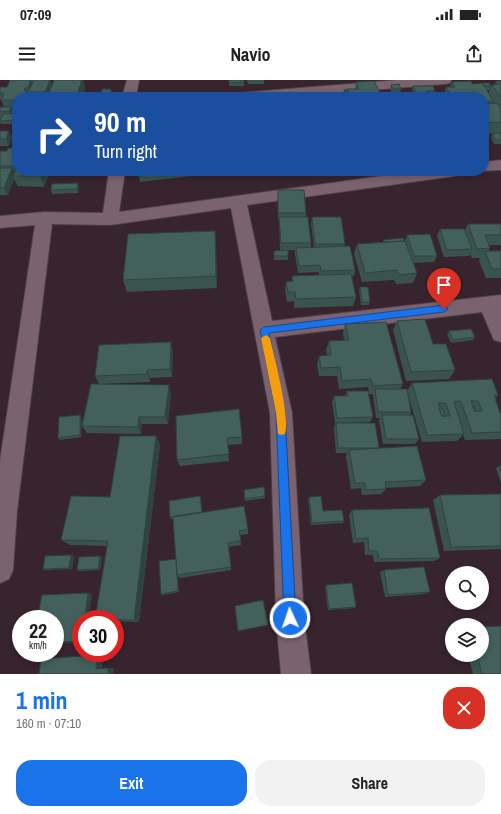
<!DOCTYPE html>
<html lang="en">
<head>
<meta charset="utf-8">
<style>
	body { margin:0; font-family:"Archivo Narrow",sans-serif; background:#f2f2f2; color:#202124; height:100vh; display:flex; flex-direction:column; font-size:15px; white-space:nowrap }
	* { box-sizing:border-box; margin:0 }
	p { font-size:13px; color:#757577 }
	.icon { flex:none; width:22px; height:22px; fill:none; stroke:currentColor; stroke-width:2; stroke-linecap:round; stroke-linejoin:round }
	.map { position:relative; height:594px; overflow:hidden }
	.panel { display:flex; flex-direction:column; background:#fff; flex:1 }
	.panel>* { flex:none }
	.top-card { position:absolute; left:12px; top:12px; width:477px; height:84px; border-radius:16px; box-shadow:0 2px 6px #0003; background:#1a4fa0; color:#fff; overflow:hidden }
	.controls { position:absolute; left:445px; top:486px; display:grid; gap:8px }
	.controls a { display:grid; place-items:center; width:44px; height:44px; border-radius:50%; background:#fff; box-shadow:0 2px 6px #0003; font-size:20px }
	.speed { position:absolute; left:12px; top:530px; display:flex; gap:8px; font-size:20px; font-weight:700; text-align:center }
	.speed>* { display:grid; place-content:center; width:52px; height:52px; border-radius:50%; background:#fff; box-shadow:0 2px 6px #0003; line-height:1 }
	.speed small { font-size:10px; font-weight:400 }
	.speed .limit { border:6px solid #d22; background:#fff; color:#111 }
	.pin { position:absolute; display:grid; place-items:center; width:34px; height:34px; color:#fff; margin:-41px -17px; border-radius:50% 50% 50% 0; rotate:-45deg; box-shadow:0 0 4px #0007 }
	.pin .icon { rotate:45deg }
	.me { position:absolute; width:44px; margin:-22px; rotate:357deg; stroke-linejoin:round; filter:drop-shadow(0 0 3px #0008) }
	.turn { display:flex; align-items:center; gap:14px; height:84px; padding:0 16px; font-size:18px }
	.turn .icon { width:52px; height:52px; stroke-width:2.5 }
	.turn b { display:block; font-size:28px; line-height:34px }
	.round { display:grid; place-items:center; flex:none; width:42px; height:42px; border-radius:16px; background:#f2f2f2 }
	.overview { display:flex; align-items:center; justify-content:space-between; height:68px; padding:0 16px }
	h1 { font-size:24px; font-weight:700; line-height:30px; color:#1a73e8 }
	.action { display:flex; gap:8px; margin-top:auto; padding:8px 16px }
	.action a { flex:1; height:46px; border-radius:16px; background:#1a73e8; color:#fff; font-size:16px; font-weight:700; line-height:46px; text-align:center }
	.action a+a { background:#f2f2f2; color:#202124 }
	.status { display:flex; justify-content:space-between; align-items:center; height:28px; padding:0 20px; background:#fff; direction:ltr }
	.status svg { height:11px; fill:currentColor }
	header { display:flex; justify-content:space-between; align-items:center; height:52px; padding:0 16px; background:#fff; font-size:18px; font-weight:700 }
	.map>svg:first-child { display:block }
</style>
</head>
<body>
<div class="status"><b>07:09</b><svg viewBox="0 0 49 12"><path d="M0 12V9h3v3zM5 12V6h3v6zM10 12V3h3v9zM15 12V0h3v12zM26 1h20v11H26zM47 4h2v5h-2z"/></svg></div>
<header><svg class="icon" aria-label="menu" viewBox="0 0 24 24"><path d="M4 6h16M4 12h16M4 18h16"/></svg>Navio<svg class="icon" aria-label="share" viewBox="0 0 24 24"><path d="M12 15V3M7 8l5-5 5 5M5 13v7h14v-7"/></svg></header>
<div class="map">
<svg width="501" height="594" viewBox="0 0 501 594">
	<rect width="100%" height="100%" fill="#37242e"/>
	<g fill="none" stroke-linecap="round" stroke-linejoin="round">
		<defs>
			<path id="minor" d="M127,0H139L136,17H122Z
				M398,0H451L450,3L445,4L287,17H232L234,14L239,13Z
				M501,80V90L481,91H484V82Z
				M109,91H125L119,132L419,91H463L460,94L455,96L247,125L272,241L501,215V262L494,260L482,232L275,257L292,333L304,538L311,594H281L276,538L270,333L231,128L110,145L52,144L17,431L13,490L9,499L0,503V381L35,145L0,148V136L44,132L103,133Z"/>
		</defs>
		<use href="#minor" stroke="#503f48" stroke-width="2"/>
		<use href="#minor" fill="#7a636f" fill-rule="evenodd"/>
	</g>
	<path fill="#3a534f" d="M10,0H50L52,5L54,0H83L85,8L83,17H30V15H29L30,17H17V27H12L14,31L13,33H17V44H1L0,42V28L4,27L1,20H0V7H7Z
		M229,0H244V6H229Z
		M247,0H264V4H248Z
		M496,1H501V53L484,54V17H445L444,14L446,7H450L452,2L491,6L490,10H486L488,14L492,5H495Z
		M356,2L380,13L379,17H345L343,14L344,10L355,9Z
		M391,5L401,9L400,12L392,13L390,9Z
		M413,6L435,11L434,14H428L429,16L415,17L412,10Z
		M111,9L112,13L111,17H102L101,15Z
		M0,51L12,58L9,66H0Z
		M501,53V64H494L491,57L492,54Z
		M0,71H7L17,91H58L57,94H49L44,107L18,106L14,99L8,115H0Z
		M138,91H200L201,95L140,102Z
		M266,91H275V92H267Z
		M79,106L78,113L52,114L51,110Z
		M278,110L306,133V137L311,163V168H314L311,144L312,137L345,164L344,166L355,190L354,196H352L356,217L353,226L294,228V221L287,222L285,211L286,202L292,201V196L319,195V192L298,193L295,175V170H280L279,140H278Z
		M468,144H501V165H489L490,168L489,171H501V198H486L479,181L480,178H472L470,174L469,176L444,177L437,156L440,149L465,150Z
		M215,151L216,163L217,208L127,212L123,200Z
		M407,155L437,176L434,182L413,183L417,193L413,203L396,204L394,200L362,202L354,174L357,164L383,162V160L405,161Z
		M274,171L288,176V180H274Z
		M360,207L370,222L369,225H361L359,210Z
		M397,241L433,264L455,290L449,299L406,301L393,250Z
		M345,244L403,304L400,309L407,311L412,303L498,315L495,319L500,333H501V359L465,360L463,355L457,361L422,362L407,311L411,332L410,335L419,359L415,364H383L379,340L380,338H376L373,314H369L368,307L339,309L337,296H319L317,284L319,276L327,275L326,270L329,261L344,260L343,253Z
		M449,251L475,257L473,260L451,263L447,254Z
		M173,271L172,297L150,298V302L99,304L95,296Z
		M347,311L373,337L370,342L346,343L379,368L426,400L420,406L386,408V409L381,414L362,415L361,408L351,409L346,377L347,373H336L334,348L335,343L332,322L334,316H345Z
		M171,313L168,344H142L141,354L87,353L82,346Z
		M176,336L242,357V364L228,365L229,381L180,386L177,380Z
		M82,337L81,357L60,360L58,358Z
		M156,356L160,365L139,542L115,541L107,466L70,465L61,460L110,417Z
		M499,386H501V403L496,388Z
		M244,410L265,416V418L245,421Z
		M501,414V469L444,471L433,420L440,415Z
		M309,417L323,431L344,441L343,443L311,445L308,419Z
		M201,418L202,433L248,449V454L240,455L241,465L228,467L231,490L180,498L178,496L179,512L162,515L161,514L176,479L173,439H171L170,437Z
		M352,430L440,478L434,481L374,482L373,475H365L364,462L353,463L349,435Z
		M74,476L72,489L45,490L43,489Z
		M102,477L100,490L79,491L77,490Z
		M384,490L430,512L425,514L385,517L380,492Z
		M326,505L356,527L355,528L328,530L325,506Z
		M88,513L92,515L81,539V562L55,563V539Z
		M468,575H482L501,594H473Z"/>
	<path fill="#2f4340" d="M31,0L34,7L30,12L28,8Z
		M50,0L52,7L48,17H47L45,12Z
		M82,0H83L85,8L83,17H76Z
		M25,8L26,11L27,10L30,17H24V10Z
		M111,9L112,13L111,17L110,14Z
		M12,27L14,31L12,35L10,31Z
		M9,51L12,58L9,66L6,59Z
		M17,77V91L16,94L13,86Z
		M12,88L16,95L13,96L14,99L8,115L4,108Z
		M42,91H48L49,94L44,107L40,96Z
		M78,103L79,106L78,113L77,109Z
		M215,151L216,163L217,208L216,196Z
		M171,262L173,271L172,297L170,289Z
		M147,290L150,298V302L147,294Z
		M169,305L171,313L168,344L165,337Z
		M80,335L82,337L81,357L80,355Z
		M139,337L142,344L141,354L138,347Z
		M156,356L160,365L139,542L134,540Z
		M71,475L74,476L72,489L69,488Z
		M100,476L102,477L100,490L98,489Z
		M176,479L177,480L179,512L178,511Z
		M88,513L92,515L89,539H85Z
		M97,575H103L102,588L96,589Z
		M108,588H114L113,594H108Z"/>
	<path fill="#43605c" stroke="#2f4340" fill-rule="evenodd" d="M10,0H31L28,8H25L24,10H27L24,17H17V20H1L4,13H0V7H7Z
		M34,0H50L45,12H28Z
		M54,0H82L76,17H47Z
		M229,0H244V2L229,3Z
		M374,1L380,13H372L374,17H350L347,9H359L356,2Z
		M471,1L472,4L483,3L493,21L484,22V17H467V15L451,16L446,7H455L452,2Z
		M496,1H501V17L492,5L499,4Z
		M483,3H489L491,6H484Z
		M399,4L401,9H393L391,5Z
		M413,6H433L435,11H426L429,16H418Z
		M102,9H111L110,14L101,15Z
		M344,10H347L346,14Z
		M316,14L317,17H282V15Z
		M259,15H266V17H260Z
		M323,16H335V17H323Z
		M432,16V17H406Z
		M497,23L501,29V42L484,43V24Z
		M0,27H12L10,31L0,32Z
		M17,33V40L0,41L3,34Z
		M0,51H9L6,59H0Z
		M501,53V60H496L492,54Z
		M8,68H17V77L13,86H0V71H7Z
		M17,87V91H42L40,96H13Z
		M0,88H12L4,108H0Z
		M138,91H173L138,95Z
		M78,103L77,109L51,110L52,104Z
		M278,110H304L306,133H278Z
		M279,137H308L311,163H281Z
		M312,137H341L345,164H315Z
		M468,144H501V155H485L490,168L477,169Z
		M440,149H464L472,169L447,170Z
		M215,151L216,196L123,200L128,154Z
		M430,154L437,176H414L407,155Z
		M403,158L404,161L385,162L383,160Z
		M405,161L417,193L399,195L397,190L365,193L357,164Z
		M350,166L355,190L321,191L320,185L299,186L296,168Z
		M288,170V176H274V171Z
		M485,171H501V189H492Z
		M351,194L356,217L296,219L295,212H288L286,202L293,201L292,196Z
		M360,207H368L370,222H362Z
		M425,239L433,264H446L455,290L411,292L397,241Z
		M386,242L403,304L373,306L371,299L342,301L340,287L321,288L319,276L331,275L329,261L349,260L345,244Z
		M471,249L475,257L453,260L449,251Z
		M171,262L170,289L147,290V294L95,296L99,265Z
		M492,299L498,315H494L500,333H501V352L472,353L461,321L454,322L464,354L427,355L412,303ZM471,321H478L482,331H474ZM438,323H446L450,336H442Z
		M91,304L169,305L165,337H139L138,347L82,346Z
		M375,309H407L411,332H378Z
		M347,311H368L373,337L337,338L334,316H348Z
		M474,325L476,331H474L473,326Z
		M439,328H442L445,336H442Z
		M239,329L242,357L227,358L229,374L177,380L176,336Z
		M80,335V355L58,358L59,337Z
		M382,335H413L419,359H386Z
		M336,343H375L379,368H338Z
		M120,356H156L134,540L95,539L108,461L61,460L71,416L110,417Z
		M417,366L426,400L385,402L386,409L366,410L365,403H355L349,370Z
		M499,386H501V392Z
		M264,407L265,416L245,419L244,410Z
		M501,414V466L451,467L440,415Z
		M200,416L202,432L170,437L169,421Z
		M321,416L323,431L342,430L344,441L312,443L309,417Z
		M244,426L248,449L239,451L241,461L228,463L231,487L177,495L173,437Z
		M429,428L440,478L379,479L377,471H369L368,458L356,459L352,430Z
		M71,475L69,488L43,489L45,476Z
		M100,476L98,489L77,490L79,477Z
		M176,479L178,511L161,514L159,481Z
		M424,487L430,512L388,515L384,490Z
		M352,503L356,527L329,529L326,505Z
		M88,513L85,539H81V561L55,562V539H37L42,515Z
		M263,520L268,545L238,551L235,526Z
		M501,546V594H482L477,575H482V547Z
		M97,575L96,589L108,588V594H39L41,579Z"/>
	<path fill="#1a73e8" stroke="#114b97" d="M444,225L448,229L444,232L269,253L285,333L296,538L294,542L290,544L285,542L284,538L276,333L260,250L264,247Z"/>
	<path fill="#f59e0b" d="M266,255L270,258C274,276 291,340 285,354L281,355L278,354L276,333L261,258Z"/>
</svg>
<div class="controls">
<a><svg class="icon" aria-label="search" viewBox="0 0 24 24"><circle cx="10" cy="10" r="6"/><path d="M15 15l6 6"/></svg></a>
<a><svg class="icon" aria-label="layers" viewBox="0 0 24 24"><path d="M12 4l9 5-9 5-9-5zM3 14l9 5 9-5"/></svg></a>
</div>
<div class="speed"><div>22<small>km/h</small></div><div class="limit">30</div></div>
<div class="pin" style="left:444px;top:229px;background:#d93025"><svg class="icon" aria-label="arrive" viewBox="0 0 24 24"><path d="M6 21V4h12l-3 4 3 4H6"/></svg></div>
<svg class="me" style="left:290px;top:538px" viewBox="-20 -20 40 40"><circle r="17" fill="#1a73e8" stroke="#fff" stroke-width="3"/><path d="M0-11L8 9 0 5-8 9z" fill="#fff"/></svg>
<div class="top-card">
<div class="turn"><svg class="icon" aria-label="right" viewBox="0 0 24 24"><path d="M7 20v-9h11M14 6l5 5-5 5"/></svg><div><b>90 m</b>Turn right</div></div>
</div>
</div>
<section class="panel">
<div class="overview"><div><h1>1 min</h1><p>160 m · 07:10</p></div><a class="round" style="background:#d93025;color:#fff"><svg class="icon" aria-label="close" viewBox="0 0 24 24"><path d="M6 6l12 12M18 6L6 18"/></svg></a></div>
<div class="action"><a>Exit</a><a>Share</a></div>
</section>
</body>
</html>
